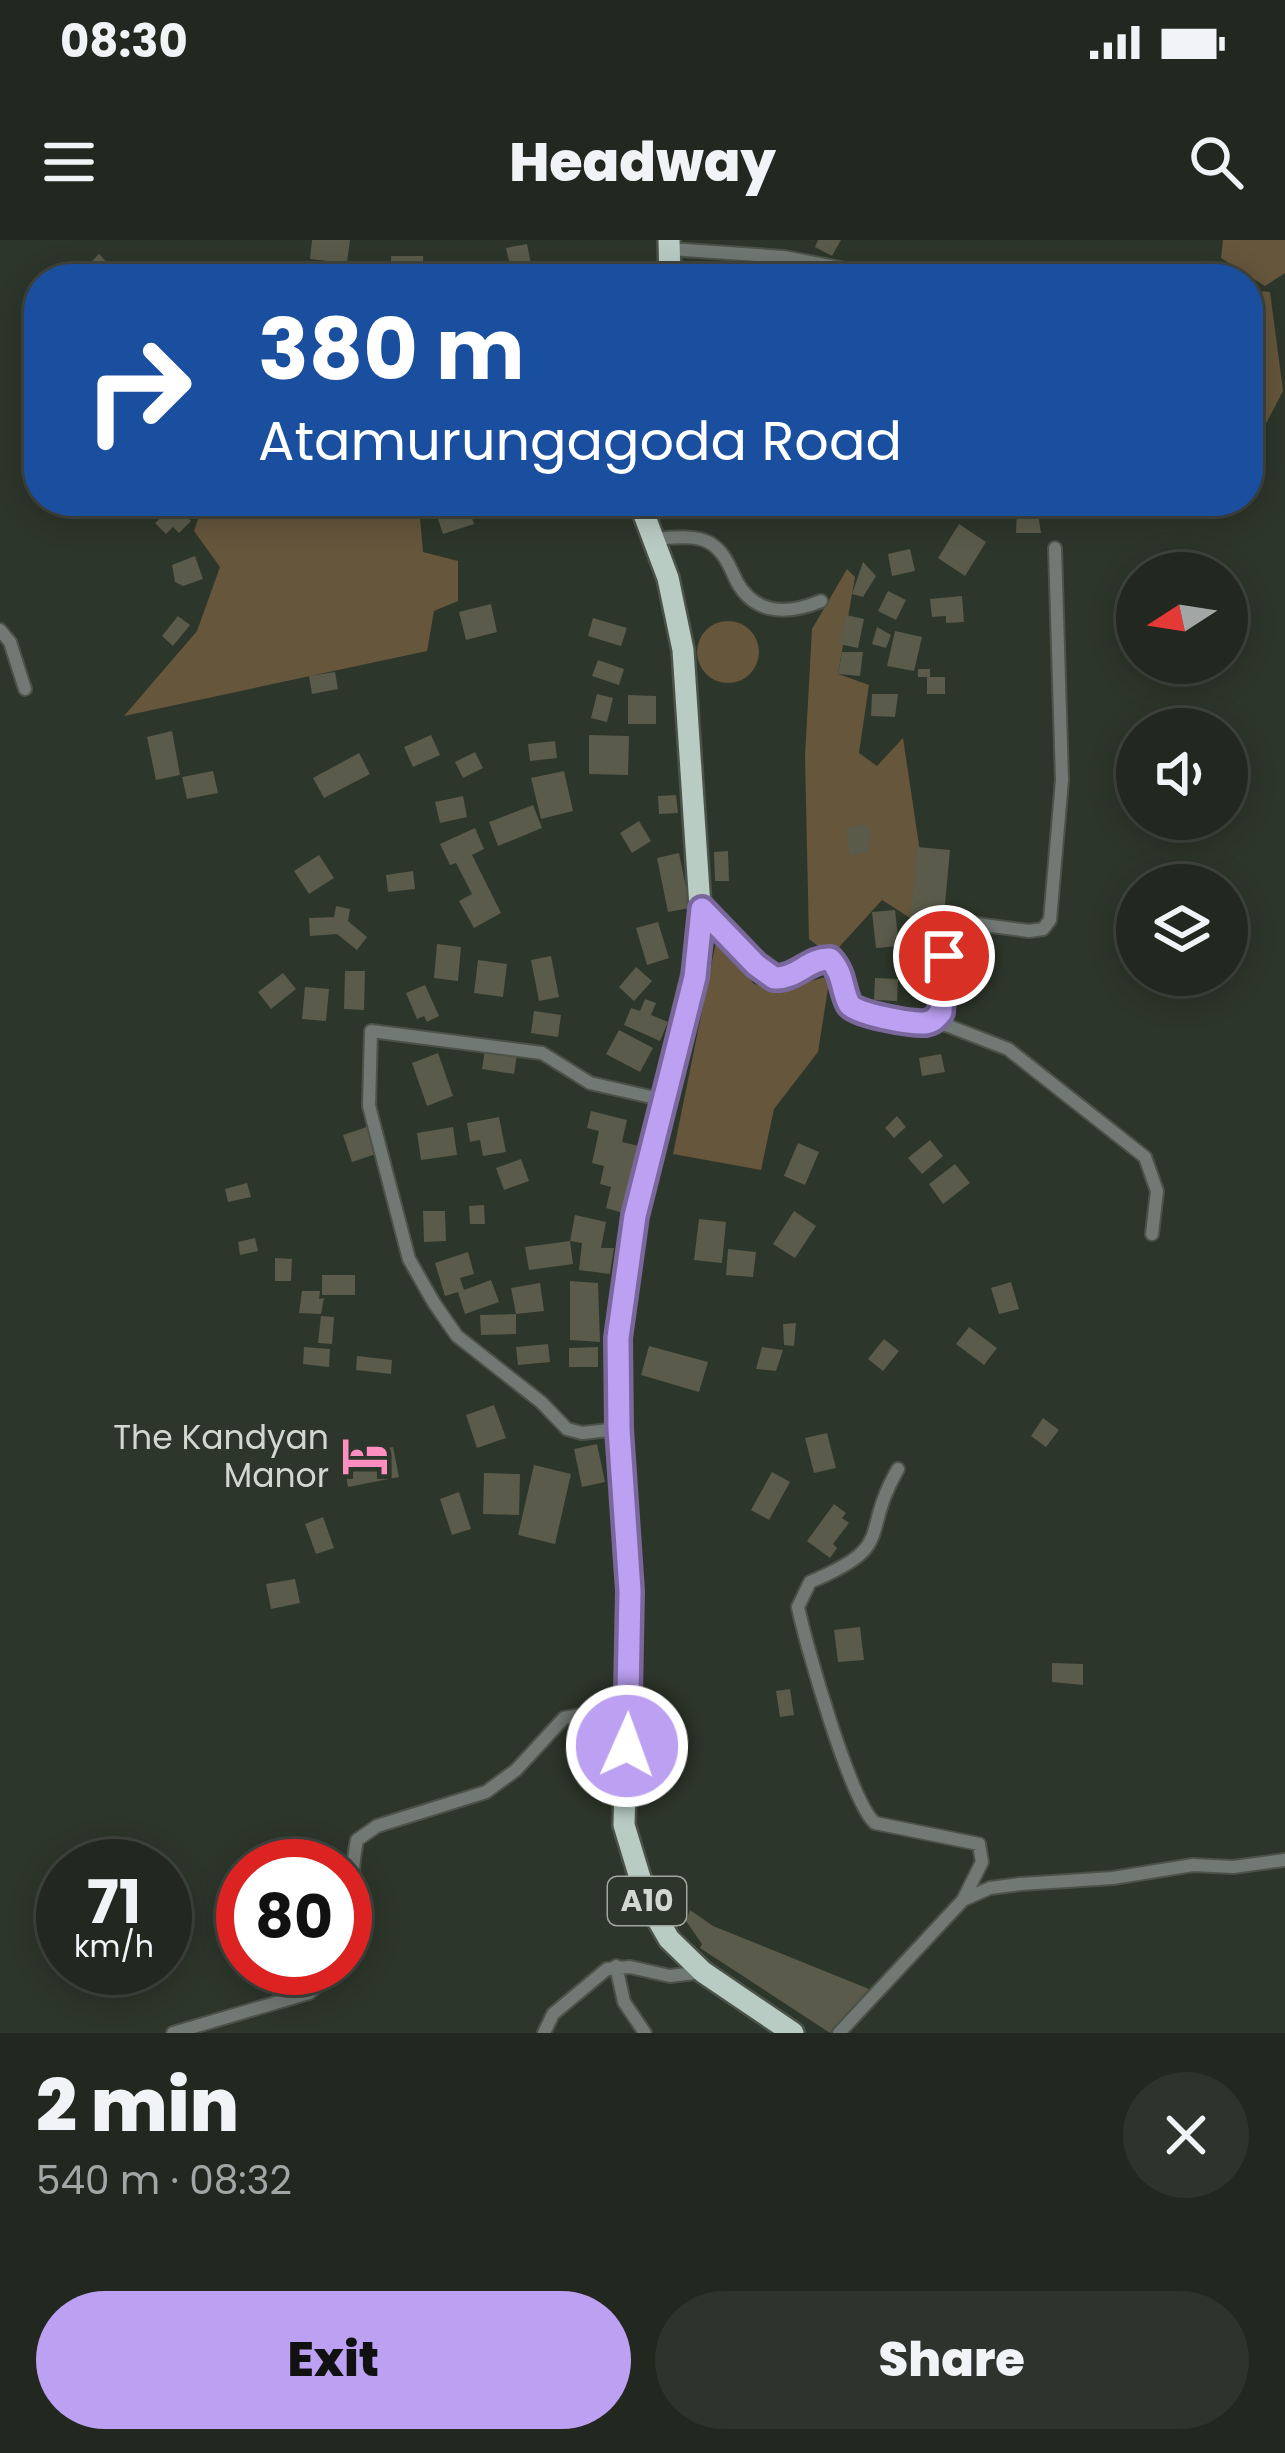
<!DOCTYPE html>
<html lang="en">
<head>
<meta charset="utf-8">
<style>
	body { margin:0; font-family:Poppins,sans-serif; background:#2e342d; color:#f1f3f6; height:100vh; display:flex; flex-direction:column; font-size:45px; white-space:nowrap }
	* { box-sizing:border-box; margin:0 }
	p { font-size:39px; color:#a2a6a5 }
	.icon { flex:none; width:66px; height:66px; fill:none; stroke:currentColor; stroke-width:2; stroke-linecap:round; stroke-linejoin:round }
	.map { position:relative; height:1793px; overflow:hidden }
	.panel { display:flex; flex-direction:column; background:#222820; flex:1 }
	.panel>* { flex:none }
	.hud { position:absolute; left:24px; top:24px; width:1239px; height:252px; border-radius:48px; box-shadow:0 6px 30px #0003,0 0 0 3px #3f443e; background:#1a4fa0; color:#fff; overflow:hidden }
	.needle { width:78px; rotate:258deg }
	.buttons { position:absolute; left:1116px; top:312px; display:grid; gap:24px }
	.buttons a { display:grid; place-items:center; width:132px; height:132px; border-radius:50%; background:#222820; box-shadow:0 6px 30px #0003,0 0 0 3px #3f443e; font-size:60px }
	.speed { position:absolute; left:36px; top:1599px; display:flex; gap:24px; font-size:60px; font-weight:700; text-align:center }
	.speed>* { display:grid; place-content:center; width:156px; height:156px; border-radius:50%; background:#222820; box-shadow:0 6px 30px #0003,0 0 0 3px #3f443e; line-height:1 }
	.speed small { font-size:30px; font-weight:400 }
	.speed .limit { border:18px solid #d22; background:#fff; color:#111 }
	.pin { position:absolute; display:grid; place-items:center; width:102px; height:102px; color:#fff; margin:-51px; border:6px solid #fff; border-radius:50%; box-shadow:0 3px 12px #0007 }
	.me { position:absolute; width:132px; margin:-66px; rotate:2deg; stroke-linejoin:round; filter:drop-shadow(0 0 9px #0008) }
	.turn { display:flex; align-items:center; gap:42px; height:252px; padding:0 36px; font-size:54px }
	.turn .icon { width:156px; height:156px; stroke-width:2.5 }
	.turn b { display:block; font-size:84px; line-height:102px }
	.round { display:grid; place-items:center; flex:none; width:126px; height:126px; border-radius:63px; background:#2e342d }
	.summary { display:flex; align-items:center; justify-content:space-between; height:204px; padding:0 36px }
	h1 { font-size:72px; font-weight:800; line-height:90px }
	.primary-button { display:flex; gap:24px; margin-top:auto; padding:24px 36px }
	.primary-button a { flex:1; height:138px; border-radius:72px; background:#bca0f2; color:#111; font-size:48px; font-weight:800; line-height:138px; text-align:center }
	.primary-button a+a { background:#2e342d; color:#f1f3f6 }
	.status { display:flex; justify-content:space-between; align-items:center; height:84px; padding:0 60px; background:#222820; direction:ltr }
	.status svg { height:33px; fill:currentColor }
	header { display:flex; justify-content:space-between; align-items:center; height:156px; padding:0 36px; background:#222820; font-size:54px; font-weight:800 }
	.map>svg:first-child { display:block }
</style>
</head>
<body>
<div class="status"><b>08:30</b><svg viewBox="0 0 49 12"><path d="M0 12V9h3v3zM5 12V6h3v6zM10 12V3h3v9zM15 12V0h3v12zM26 1h20v11H26zM47 4h2v5h-2z"/></svg></div>
<header><svg class="icon" aria-label="menu" viewBox="0 0 24 24"><path d="M4 6h16M4 12h16M4 18h16"/></svg>Headway<svg class="icon" aria-label="search" viewBox="0 0 24 24"><circle cx="10" cy="10" r="6"/><path d="M15 15l6 6"/></svg></header>
<div class="map">
<svg width="1285" height="1793" viewBox="0 0 1285 1793">
	<rect width="100%" height="100%" fill="#2d362a"/>
	<path fill="#65563c" d="M1223,0H1285V33L1265,46L1221,18Z
		M1248,50L1270,52L1283,151L1248,218Z
		M204,261H405L419,267L423,312L458,321V361L434,371L427,411L124,476L197,391L220,327L194,291Z
		M847,329L855,337L838,434L869,445L859,513L877,526L903,498L923,632L918,683L882,660L831,716L809,699L805,516L812,389Z
		M697 412a31 31 0 1 1 62 0a31 31 0 1 1-62 0Z
		M717,697L754,744L779,749L830,736L818,812L774,869L761,930L673,914Z"/>
	<path fill="#5a5b4a" d="M312,0H350L347,23L310,19Z
		M818,0H841L832,16L815,7Z
		M527,4L534,39H513L506,8Z
		M99,14L115,31L107,39H92L83,30Z
		M391,16H423L424,39H391Z
		M1154,21L1158,39H1131L1128,32Z
		M178,22L185,39H158L155,32Z
		M350,26L375,33L374,39H346Z
		M163,261H170L191,281L179,293L173,287L166,294L155,283L163,276L156,268Z
		M432,261H466L474,284L443,294Z
		M1017,268H1037L1041,293H1016Z
		M959,284L986,302L965,336L938,318Z
		M910,309L915,331L892,336L888,314Z
		M195,316L203,339L183,346L175,342L172,325Z
		M863,322L876,336L863,357L852,354Z
		M888,351L906,360L896,380L878,371Z
		M962,356L964,382L946,383V376L932,377L930,359Z
		M491,364L497,392L466,400L459,372Z
		M846,375L864,379L858,408L839,404Z
		M178,376L190,385L173,406L162,396Z
		M593,378L627,388L621,406L588,396Z
		M877,387L891,395L886,408L872,404Z
		M895,391L922,397L914,431L887,426Z
		M842,412H863L860,436L838,434Z
		M598,420L624,429L619,445L592,436Z
		M918,429H930V437H945V454H927V437H918Z
		M335,432L338,449L312,454L309,436Z
		M597,454L613,458L607,482L591,478Z
		M872,454H898L895,477L871,476Z
		M628,455L656,456V484H628Z
		M172,491L180,535L156,540L147,497Z
		M431,495L440,515L413,527L404,507Z
		M589,495L629,496L628,535L589,534Z
		M555,501L557,518L530,521L528,504Z
		M475,512L483,528L463,538L455,522Z
		M359,513L370,534L324,558L313,538Z
		M213,531L218,553L187,559L182,537Z
		M564,531L573,571L541,579L531,538Z
		M676,555L678,573L659,574L658,556Z
		M463,556L467,577L440,583L435,562Z
		M533,565L542,588L498,606L489,582Z
		M639,581L651,601L632,613L620,593Z
		M865,585L872,592L867,613L850,615L846,588Z
		M475,588L484,609L472,615L501,673L474,688L459,661L472,654L456,623L450,625L440,604Z
		M917,607L950,610L943,686L910,682Z
		M728,611L729,641H715L714,612Z
		M679,613L690,668L668,672L657,618Z
		M319,615L334,638L309,654L294,631Z
		M413,631L415,649L388,652L386,635Z
		M336,666L350,669L348,681L367,697L357,710L337,694L310,696L309,678L334,677Z
		M895,670L899,706L876,708L872,672Z
		M658,682L669,718L647,725L636,688Z
		M437,704L461,707L458,741L434,738Z
		M551,716L559,757L539,761L531,720Z
		M478,720L507,724L503,757L474,753Z
		M636,727L652,741L634,761L619,747Z
		M345,731H365L364,770L344,769Z
		M283,733L296,749L271,769L258,752Z
		M875,738L898,739L897,761L874,760Z
		M425,745L439,776L427,782L424,776L417,779L406,753Z
		M305,747L329,749L326,781L302,779Z
		M645,759L656,763L651,775L668,782L660,801L624,785L631,768L640,771Z
		M534,771L561,775L558,797L531,793Z
		M619,790L653,808L640,832L606,814Z
		M485,810L517,815L514,834L482,829Z
		M438,813L453,856L427,866L412,823Z
		M941,814L945,832L922,836L919,818Z
		M591,871L627,880L622,902L639,906L623,973L606,968L611,947L600,944L604,926L592,923L599,891L587,888Z
		M897,876L906,887L894,898L885,888Z
		M499,877L506,912L483,916L480,900L470,902L467,883Z
		M367,887L376,914L352,922L343,895Z
		M453,887L457,915L421,920L417,893Z
		M930,900L943,916L922,934L908,918Z
		M798,903L819,912L805,945L784,936Z
		M521,919L529,941L504,950L496,928Z
		M955,924L970,943L943,964L929,944Z
		M247,943L251,957L228,962L225,949Z
		M484,965L485,984H470L469,966Z
		M423,971H445L446,1001L424,1002Z
		M794,971L816,986L795,1018L773,1004Z
		M575,975L606,982L601,1008H614L610,1034L579,1030L582,1003L570,1001Z
		M699,979L726,982L722,1023L694,1020Z
		M255,998L258,1011L240,1015L238,1002Z
		M570,1001L573,1024L529,1030L525,1007Z
		M728,1009L756,1012L753,1037L726,1035Z
		M468,1012L474,1034L460,1038L464,1050L491,1040L499,1062L465,1074L458,1052L445,1056L435,1023Z
		M275,1018L292,1019L291,1041H275Z
		M322,1035H355V1055H322Z
		M570,1041L598,1043L600,1102L570,1100Z
		M1011,1042L1019,1069L999,1074L991,1048Z
		M540,1043L544,1071L516,1074L511,1048Z
		M302,1051H320L319,1059L324,1058L321,1074L299,1073Z
		M516,1074V1094L481,1095L480,1075Z
		M321,1076L334,1077L332,1104L318,1103Z
		M796,1083L794,1106L784,1105L783,1084Z
		M969,1087L997,1108L984,1125L956,1104Z
		M884,1099L899,1111L883,1131L868,1119Z
		M548,1104L550,1122L518,1125L516,1107Z
		M649,1106L708,1122L699,1152L641,1135Z
		M304,1107L330,1109L329,1127L303,1124Z
		M598,1107V1127H569V1108Z
		M762,1107L783,1110L776,1131L756,1129Z
		M357,1116L392,1120L391,1134L356,1130Z
		M494,1165L506,1198L477,1208L466,1175Z
		M1043,1178L1059,1190L1046,1207L1031,1196Z
		M827,1193L836,1228L814,1233L805,1198Z
		M597,1204L605,1242L582,1247L574,1209Z
		M393,1207L399,1237L348,1247L343,1216Z
		M534,1225L571,1234L555,1304L518,1295Z
		M772,1232L790,1242L769,1280L751,1270Z
		M484,1233L520,1234L519,1275L483,1274Z
		M459,1252L471,1289L452,1295L440,1259Z
		M834,1264L846,1273L842,1278L849,1283L833,1304L837,1308L830,1318L807,1301Z
		M323,1277L334,1308L316,1314L305,1284Z
		M295,1339L300,1363L271,1369L266,1344Z
		M860,1387L864,1420L838,1422L834,1390Z
		M1052,1423L1083,1424V1445L1052,1442Z
		M790,1449L794,1475L780,1477L776,1451Z
		M690,1670L713,1686L869,1749L830,1793L700,1708L702,1704L686,1681Z"/>
	<g fill="none" stroke-linecap="round" stroke-linejoin="round">
		<defs>
			<path id="minor" d="M670,9L784,17L871,34L876,39
				M653,299C671,298 695,294 710,303C725,312 730,328 737,342C756,376 790,374 821,361
				M0,390L10,402L25,449
				M703,670L756,725L774,738C797,739 809,718 830,719L841,734L853,771L923,783L941,772C942,744 938,704 954,681L1029,691L1043,689L1050,680L1062,540L1055,308
				M933,780L1008,809L1145,917L1157,951L1152,994
				M619,1189L582,1193L567,1189L541,1162L457,1096L434,1063L409,1019L369,866L371,791L542,813L590,843L664,860
				M898,1229C859,1296 898,1305 810,1342L798,1367C806,1405 850,1561 875,1583L979,1604L982,1622L963,1660
				M345,1711C354,1674 349,1638 357,1600L377,1586L486,1552L516,1530L564,1478L629,1466
				M616,1726L624,1762L645,1793
				M173,1793L309,1753L337,1728
				M544,1793L553,1774L607,1729L630,1727L670,1736L703,1732
				M839,1793L963,1660L990,1648L1021,1644L1113,1638L1193,1625L1233,1627L1285,1620"/>
			<path id="trunk" d="M669,0L670,39
				M639,261L668,338L683,410L702,697L635,975L618,1098L619,1189L630,1351L624,1585L647,1661L669,1699L703,1732L793,1793"/>
		</defs>
		<use href="#minor" stroke="#4b5348" stroke-width="16"/>
		<use href="#trunk" stroke="#4b5348" stroke-width="26"/>
		<use href="#minor" stroke="#717975" stroke-width="12"/>
		<use href="#trunk" stroke="#b9ccc4" stroke-width="21"/>
	</g>
	<g fill="none" stroke-linecap="round" stroke-linejoin="round">
		<defs>
			<path id="route" d="M627,1506L630,1351L619,1189L618,1098L635,976L695,737L702,669L756,725L774,738C797,739 809,718 830,719C844,734 841,748 849,764C854,774 912,784 925,783C934,781 935,779 941,772L944,716"/>
		</defs>
		<use href="#route" stroke="#7a689d" stroke-width="30"/>
		<use href="#route" stroke="#bca0f2" stroke-width="21"/>
	</g>
	<defs>
		<symbol id="hotel-bare" viewBox="-9 -9 18 18"><path d="M-6-4.5h1.5V1H6V5H4.5V3h-9V5H-6ZM-4 0a1.8 1.8 0 1 1 3.6 0ZM.5 0V-2.5h3Q6-2.5 6 0Z" fill="#fd8ebf" stroke="#2d362a" stroke-width="2.5" paint-order="stroke"/></symbol>
	</defs>
	<g fill-rule="evenodd">
		<use href="#hotel-bare" x="332" y="1183" width="66" height="66"/>
	</g>
	<g text-anchor="middle" stroke-width="12" stroke-linejoin="round" paint-order="stroke">
		<rect fill="#2d362a" stroke="#a0a79e" stroke-width="3" x="608" y="1637" width="78" height="48" rx="9"/>
		<g font-size="30" font-weight="bold" fill="#d1d8cf">
			<text x="647" y="1671">A10</text>
		</g>
		<g font-size="33" fill="#d1d8cf" stroke="#2d362a" text-anchor="end">
			<text x="329" y="1209">The Kandyan<tspan x="329" dy="38">Manor</tspan></text>
		</g>
	</g>
</svg>
<div class="buttons">
<a><svg class="needle" viewBox="-14 -14 28 28"><path d="M0-13l5 13h-10z" fill="#e53935"/><path d="M0 13l5-13h-10z" fill="#a2a6a5"/></svg></a>
<a><svg class="icon" aria-label="sound" viewBox="0 0 24 24"><path d="M4 9h4l5-4v14l-5-4H4zM17 9q2 3 0 6"/></svg></a>
<a><svg class="icon" aria-label="layers" viewBox="0 0 24 24"><path d="M12 4l9 5-9 5-9-5zM3 14l9 5 9-5"/></svg></a>
</div>
<div class="speed"><div>71<small>km/h</small></div><div class="limit">80</div></div>
<div class="pin" style="left:944px;top:716px;background:#d93025"><svg class="icon" aria-label="arrive" viewBox="0 0 24 24"><path d="M6 21V4h12l-3 4 3 4H6"/></svg></div>
<svg class="me" style="left:627px;top:1506px" viewBox="-20 -20 40 40"><circle r="17" fill="#bca0f2" stroke="#fff" stroke-width="3"/><path d="M0-11L8 9 0 5-8 9z" fill="#fff"/></svg>
<div class="hud">
<div class="turn"><svg class="icon" aria-label="right" viewBox="0 0 24 24"><path d="M7 20v-9h11M14 6l5 5-5 5"/></svg><div><b>380 m</b>Atamurungagoda Road</div></div>
</div>
</div>
<section class="panel">
<div class="summary"><div><h1>2 min</h1><p>540 m · 08:32</p></div><a class="round"><svg class="icon" aria-label="close" viewBox="0 0 24 24"><path d="M6 6l12 12M18 6L6 18"/></svg></a></div>
<div class="primary-button"><a>Exit</a><a>Share</a></div>
</section>
</body>
</html>
